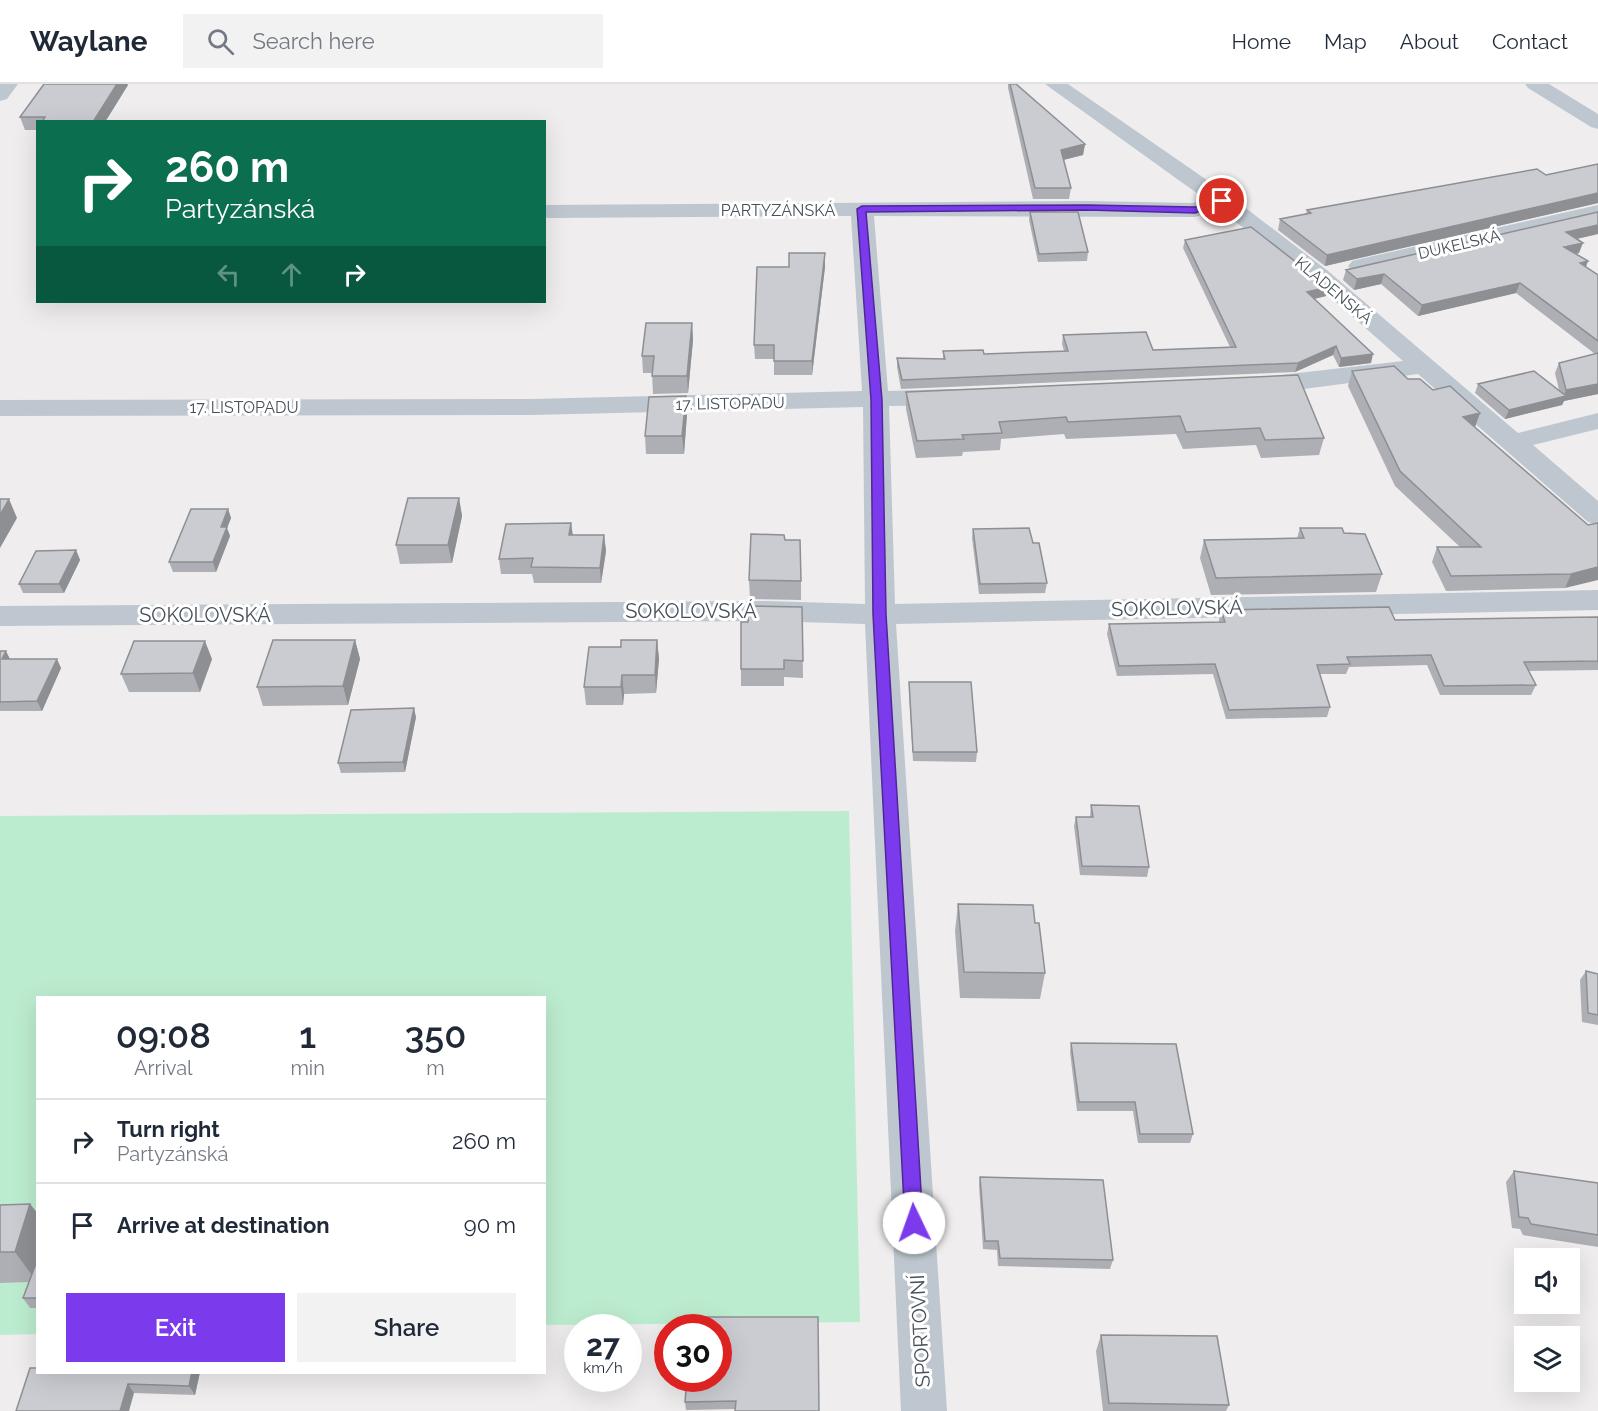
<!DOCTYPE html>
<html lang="en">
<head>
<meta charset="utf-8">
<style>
	body { margin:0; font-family:Raleway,sans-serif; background:#f2f2f3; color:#1f2937; height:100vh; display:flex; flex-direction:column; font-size:22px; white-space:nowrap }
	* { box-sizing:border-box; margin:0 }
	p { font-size:20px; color:#747a83 }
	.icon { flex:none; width:33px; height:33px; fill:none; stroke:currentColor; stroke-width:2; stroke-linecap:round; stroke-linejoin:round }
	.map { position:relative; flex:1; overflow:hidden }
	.side { position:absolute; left:36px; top:912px; width:510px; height:378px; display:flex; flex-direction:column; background:#fff; border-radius:0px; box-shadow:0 6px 24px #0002 }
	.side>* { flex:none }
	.top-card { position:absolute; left:36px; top:36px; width:510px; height:183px; border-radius:0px; box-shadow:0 6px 24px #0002; background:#0b6e4f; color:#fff; overflow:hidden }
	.controls { position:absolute; left:1514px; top:1164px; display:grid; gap:12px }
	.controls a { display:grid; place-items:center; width:66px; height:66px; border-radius:0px; background:#fff; box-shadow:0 6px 24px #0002; font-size:30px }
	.speed { position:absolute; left:564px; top:1230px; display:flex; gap:12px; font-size:30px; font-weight:700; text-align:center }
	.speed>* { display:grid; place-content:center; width:78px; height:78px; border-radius:50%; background:#fff; box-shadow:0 6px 24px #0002; line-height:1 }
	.speed small { font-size:15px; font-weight:400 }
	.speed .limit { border:9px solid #d22; background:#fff; color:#111 }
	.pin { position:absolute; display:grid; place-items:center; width:51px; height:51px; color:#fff; margin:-26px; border:3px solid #fff; border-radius:50%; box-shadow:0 2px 6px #0007 }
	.me { position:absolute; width:66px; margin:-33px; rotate:357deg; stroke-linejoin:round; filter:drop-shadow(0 0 4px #0008) }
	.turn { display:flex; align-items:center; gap:21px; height:126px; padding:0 30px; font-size:27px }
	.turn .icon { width:78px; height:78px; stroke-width:2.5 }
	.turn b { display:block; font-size:42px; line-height:51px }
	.lanes { display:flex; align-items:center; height:57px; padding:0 30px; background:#0003; justify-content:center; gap:30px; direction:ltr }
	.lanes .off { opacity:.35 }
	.eta { display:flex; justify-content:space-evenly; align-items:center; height:102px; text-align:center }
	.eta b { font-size:36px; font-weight:600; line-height:42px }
	.button { display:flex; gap:12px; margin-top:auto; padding:12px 30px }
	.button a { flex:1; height:69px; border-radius:0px; background:#7c3aed; color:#fff; font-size:24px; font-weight:600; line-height:69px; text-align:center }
	.button a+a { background:#f2f2f3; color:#1f2937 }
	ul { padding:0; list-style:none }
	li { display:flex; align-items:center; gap:18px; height:84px; padding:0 30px; border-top:2px solid #e0e1e3 }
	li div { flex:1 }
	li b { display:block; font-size:22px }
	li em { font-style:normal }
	header { display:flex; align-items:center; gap:36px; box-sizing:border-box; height:84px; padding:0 30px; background:#fff; border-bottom:2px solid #e0e1e3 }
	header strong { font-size:28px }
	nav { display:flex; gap:33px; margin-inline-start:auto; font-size:21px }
	.search { width:420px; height:54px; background:#f2f2f3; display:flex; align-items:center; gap:15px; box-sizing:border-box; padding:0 21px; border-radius:0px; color:#747a83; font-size:22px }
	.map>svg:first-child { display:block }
</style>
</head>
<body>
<header>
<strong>Waylane</strong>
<div class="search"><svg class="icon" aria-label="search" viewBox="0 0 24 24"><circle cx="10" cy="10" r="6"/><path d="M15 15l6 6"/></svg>Search here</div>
<nav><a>Home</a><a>Map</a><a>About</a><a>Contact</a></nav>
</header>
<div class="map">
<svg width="1598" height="1327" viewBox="0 0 1598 1327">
	<rect width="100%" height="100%" fill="#efeded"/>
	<path fill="#bceccf" d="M849,727L860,1238L545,1241L544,914H38L37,1250L0,1251V732Z"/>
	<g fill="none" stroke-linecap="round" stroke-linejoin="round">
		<path fill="#bec7cf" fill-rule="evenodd" d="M0,0H18L7,15L0,17Z
			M1045,0H1068L1230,112L1328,187L1518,349L1598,329V345L1533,361L1598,417V441L1588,438L1418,290L1296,306L1255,308L1246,305L1242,300L1246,295L1403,277L1312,197L1219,125L1195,133L874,132L888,307L952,305L961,307L965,313L961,319L952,321L889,322L895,520L1598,506V526L896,540L947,1327H901L865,540L767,537L0,542V522L767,517L865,520L863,323L531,331L0,332V316L531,315L862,307L851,132L549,134L544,133V121L1087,117L1193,119L1205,115Z
			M1525,0H1549L1598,30V45L1591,43L1528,4Z
			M1598,121V135L1360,189L1352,187L1348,182L1352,177L1360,175Z"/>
	</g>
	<path fill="#aeafb5" d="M44,0H127L128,1L105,38H38V47L37,46H25L20,33Z
		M1008,0H1016L1085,60L1083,71L1063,76L1071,104L1069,115H1033L1008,4Z
		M1598,80V119L1325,182L1278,146L1280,135L1306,130L1307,126L1546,91Z
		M1030,128L1088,168L1087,177L1038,178L1029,136Z
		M1598,150L1577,155L1579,169L1576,170L1588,177L1586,183L1598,191V310L1564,317L1562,321L1505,335L1475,309L1478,300L1559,306L1555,289L1559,279L1595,270L1516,209L1418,232L1381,200L1354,206L1343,196L1346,186Z
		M1185,156L1328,203L1326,212L1314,215L1371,279L1339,283L1333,271L1295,288L901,305L897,283V274L943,275V267L984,270L1064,267L1062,260L1063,251L1153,266L1230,263L1183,164Z
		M825,183L812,291H774V275H755L754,261Z
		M692,239L693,256L688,309L653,310L652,289H643L642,272Z
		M1352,287L1408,295L1480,329L1475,343L1588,441L1598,439L1565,504L1446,507L1432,478L1437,463H1460L1395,402L1348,302Z
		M1298,291L1324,354L1319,371L1261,374L1256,361L1183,365L1176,350L1066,355L1064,350L1001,355L1000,366L963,368L962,372L916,374L906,325V308Z
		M687,330L684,370H646L645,352Z
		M459,414L462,432L452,479L400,480L396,461Z
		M228,425L231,434L227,444L230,452L216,488H173L169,478Z
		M571,439L573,451H604L606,467L601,499H534L532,490H501L499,475Z
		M1300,444L1344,449L1382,490L1376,508L1211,511L1200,474L1204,456L1297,454Z
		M973,445L1033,459L1047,499L1045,509L979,510L972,454Z
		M785,456L801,497V516L750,515L749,496Z
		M76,466L80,476L64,509H23L19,500Z
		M802,523L803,594L784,593V602H741V585L748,538Z
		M1221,526L1395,536L1598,533V586L1529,587L1536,601L1531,611H1440L1427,581L1349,583L1346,590H1320L1330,623L1327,633L1226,635L1213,590L1117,592L1107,550L1109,540L1219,538V536Z
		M355,556L360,575L348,621L263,622L257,603Z
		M657,556L659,575L656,609L624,610L623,621H586L584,603L621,563Z
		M0,567L10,575L61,584L42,627H0Z
		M212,575L200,608H129L121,590Z
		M909,598L977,668L976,678L913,677L909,608Z
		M416,633L405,688L341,689L338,679Z
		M1091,721L1149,783L1147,793L1080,791L1074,742L1076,733H1090Z
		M958,820L1035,839L1045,889L1040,915L960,914L955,847Z
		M1586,887L1598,890V941L1582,938L1580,896Z
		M1071,959L1193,1050L1190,1059H1138L1133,1027H1077L1070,968Z
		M1514,1087L1598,1099V1163L1523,1151L1520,1145L1512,1144L1506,1098Z
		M980,1093L1113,1176L1110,1185L998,1182L997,1166L983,1165L979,1101Z
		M30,1120L38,1130V1224H30L23,1214L29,1198L0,1199V1121Z
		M1101,1251L1229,1321L1226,1327H1103L1096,1267Z
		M38,1288H200L195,1311L134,1309Z
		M687,1294L819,1327L735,1325L686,1326L685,1318Z"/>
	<path fill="#8d8f93" d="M117,0H127L128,1L105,38H93Z
		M1085,60L1083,71L1059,77L1061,66Z
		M1598,109V119L1325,182L1327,171Z
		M1598,141V150L1562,158L1566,148Z
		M1583,159L1579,169L1561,173L1564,163Z
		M825,169V183L812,291V277Z
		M1588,177L1584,188L1580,179Z
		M1384,190L1381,200L1354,206L1357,195Z
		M1520,199L1516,209L1418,232L1422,221Z
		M1328,203L1326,212L1305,217L1307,208Z
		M692,239L693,256L688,309L687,292Z
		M1336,262L1333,271L1295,288L1298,279Z
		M1373,270L1371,279L1339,283L1341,274Z
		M1598,300V310L1564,317L1562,321L1505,335L1509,326L1563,313L1566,306Z
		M686,312L687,330L684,370L682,352Z
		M1480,329L1475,343L1463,333Z
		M459,414L462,432L452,479L448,461Z
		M9,415L17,434L0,464V431Z
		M228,425L231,434L227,444L230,452L216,488L213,478L221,443Z
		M571,439L573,455L569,451Z
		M604,451L606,467L601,499L600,484Z
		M76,466L80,476L64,509L59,500Z
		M1598,483V496L1565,504L1571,490Z
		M355,556L360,575L348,621L343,602Z
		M657,556L659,575L656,609L655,591Z
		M205,557L212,575L200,608L193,589Z
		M6,567L11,577L2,575Z
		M57,575L61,584L42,627L37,617Z
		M622,591L624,610L623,621L621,603Z
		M414,624L416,633L405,688L403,678Z
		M30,1120L38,1130L37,1198L15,1168Z
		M192,1288H200L195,1311L189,1302Z
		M128,1300L134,1309L129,1327H120Z"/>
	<path fill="#caccd2" stroke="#8d8f93" stroke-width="1.5" d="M44,0H117L93,38H42L45,33H20Z
		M1010,0H1016L1085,60L1061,66L1071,104H1035Z
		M1598,80V109L1327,171L1280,135L1311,129L1307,126L1537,85L1546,91Z
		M1030,128H1078L1088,168L1039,170Z
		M1598,128V141L1566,148L1583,159L1564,163L1588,177L1580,179L1598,191V257L1520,199L1422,221L1384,190L1357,195L1346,186Z
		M1251,143L1328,203L1307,208L1373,270L1341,274L1336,262L1298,279L902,296L897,274L945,275L943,267L983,266L984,270L1068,267L1063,251L1146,248L1153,266L1236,263L1185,156Z
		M789,169H825L812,277H774V261H754L757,183H789Z
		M646,239H692L687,292H652L654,272H642Z
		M1598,269V300L1566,306L1559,279Z
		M1394,282L1408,295H1420L1433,306L1450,302L1480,329L1463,333L1588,441L1598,439V483L1571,490L1451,492L1437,463H1481L1400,387L1352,287Z
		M1534,287L1566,312L1509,326L1478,300Z
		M1298,291L1324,354L1265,356L1260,344L1186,348L1180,332L1068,338L1066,333L999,338L1002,349L962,351L964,355L917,357L906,308Z
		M686,312L682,352H645L649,313Z
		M408,414H459L448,461H396Z
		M0,415H9L0,431Z
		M191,425H228L221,443H227L213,478H169Z
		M571,439L569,451H604L600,484L531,483L533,474L499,475L506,440Z
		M1029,444L1033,459H1039L1047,499L980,500L973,445Z
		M1300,444H1342L1344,449L1365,450L1382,490L1216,494L1204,456L1304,454Z
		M751,450L784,451L785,456H800L801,497L749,496Z
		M76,466L59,500H19L36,467Z
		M749,522L802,523L803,577L784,576V585H741V538H748Z
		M1389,523L1395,536L1598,533V577L1524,578L1536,601L1444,602L1431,571L1347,573L1350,580L1317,581L1330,623L1229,626L1215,580L1119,582L1109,540L1225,538L1221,526Z
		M273,556H355L343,602L257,603Z
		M621,556H657L655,591H622L621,603H584L589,563H621Z
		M134,557H205L193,589L121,590Z
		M0,567H6L2,575H57L37,617L0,618Z
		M909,598H971L977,668H913Z
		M414,624L403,678L338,679L351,626Z
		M1091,721L1139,722L1149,783L1082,782L1076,733H1093Z
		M958,820L1033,821L1035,839H1039L1045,889L964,888Z
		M1586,887L1598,890V931L1588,929Z
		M1071,959L1176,960L1193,1050H1140L1135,1018H1079Z
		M1514,1087L1598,1099V1151L1531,1140L1528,1134L1519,1133Z
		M980,1093L1103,1096L1113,1176L1000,1174L998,1157H985Z
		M30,1120L15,1168H0V1121Z
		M38,1174V1214H23Z
		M690,1233H818L819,1327H735L736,1317L685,1318L687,1294H718V1244H690Z
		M1101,1251L1217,1252L1229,1321L1109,1319Z
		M30,1284H38V1288H192L189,1302L128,1300L120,1327H16Z"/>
	<path fill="#7c3aed" stroke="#51269a" stroke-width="1.5" d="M1222,114L1225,115V119L1195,129L1087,126L866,128L882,316L886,530L923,1139L920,1145L914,1148L908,1145L905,1139L873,530L871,316L857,125L862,122L1087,121L1195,123Z"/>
	<g text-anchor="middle" stroke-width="6" stroke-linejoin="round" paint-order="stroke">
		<g font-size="16" fill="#465059" stroke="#fff">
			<text x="778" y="132">PARTYZÁNSKÁ</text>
			<text transform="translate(1459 160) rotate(-13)" y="6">DUKELSKÁ</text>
			<text transform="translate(1334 206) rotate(40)" y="6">KLADENSKÁ</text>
			<text transform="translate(730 319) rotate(-1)" y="6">17. LISTOPADU</text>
			<text x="244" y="329">17. LISTOPADU</text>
		</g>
		<g font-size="20" fill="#465059" stroke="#fff">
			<text transform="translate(1177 524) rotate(-1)" y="7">SOKOLOVSKÁ</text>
			<text x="691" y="534">SOKOLOVSKÁ</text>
			<text x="205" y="538">SOKOLOVSKÁ</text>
			<text transform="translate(920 1247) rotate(-93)" y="7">SPORTOVNÍ</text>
		</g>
	</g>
</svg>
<div class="controls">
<a><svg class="icon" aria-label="sound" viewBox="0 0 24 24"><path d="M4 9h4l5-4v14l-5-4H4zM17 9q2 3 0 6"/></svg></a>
<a><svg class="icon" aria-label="layers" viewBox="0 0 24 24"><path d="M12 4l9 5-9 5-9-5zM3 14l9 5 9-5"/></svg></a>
</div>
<div class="speed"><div>27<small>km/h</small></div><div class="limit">30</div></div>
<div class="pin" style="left:1222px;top:117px;background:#d93025"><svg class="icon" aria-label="arrive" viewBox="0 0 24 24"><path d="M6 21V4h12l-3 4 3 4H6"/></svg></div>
<svg class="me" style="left:914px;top:1139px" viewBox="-20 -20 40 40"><circle r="19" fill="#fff"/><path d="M0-13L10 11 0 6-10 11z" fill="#7c3aed"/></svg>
<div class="top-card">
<div class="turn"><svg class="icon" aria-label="right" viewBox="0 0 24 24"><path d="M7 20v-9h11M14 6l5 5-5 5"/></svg><div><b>260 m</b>Partyzánská</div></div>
<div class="lanes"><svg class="icon off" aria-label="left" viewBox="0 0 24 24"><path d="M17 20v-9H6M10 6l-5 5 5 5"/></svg><svg class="icon off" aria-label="ahead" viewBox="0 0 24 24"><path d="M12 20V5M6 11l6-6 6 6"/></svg><svg class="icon" aria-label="right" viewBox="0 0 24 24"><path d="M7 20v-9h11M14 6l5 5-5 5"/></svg></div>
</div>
<section class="side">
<div class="eta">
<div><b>09:08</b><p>Arrival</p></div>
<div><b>1</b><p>min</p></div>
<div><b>350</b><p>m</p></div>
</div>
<ul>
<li><svg class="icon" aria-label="right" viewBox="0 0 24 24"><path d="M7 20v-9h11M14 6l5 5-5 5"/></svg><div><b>Turn right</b><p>Partyzánská</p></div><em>260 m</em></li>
<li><svg class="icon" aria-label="arrive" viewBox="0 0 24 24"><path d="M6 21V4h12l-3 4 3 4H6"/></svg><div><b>Arrive at destination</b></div><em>90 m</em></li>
</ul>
<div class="button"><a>Exit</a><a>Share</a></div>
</section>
</div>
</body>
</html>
